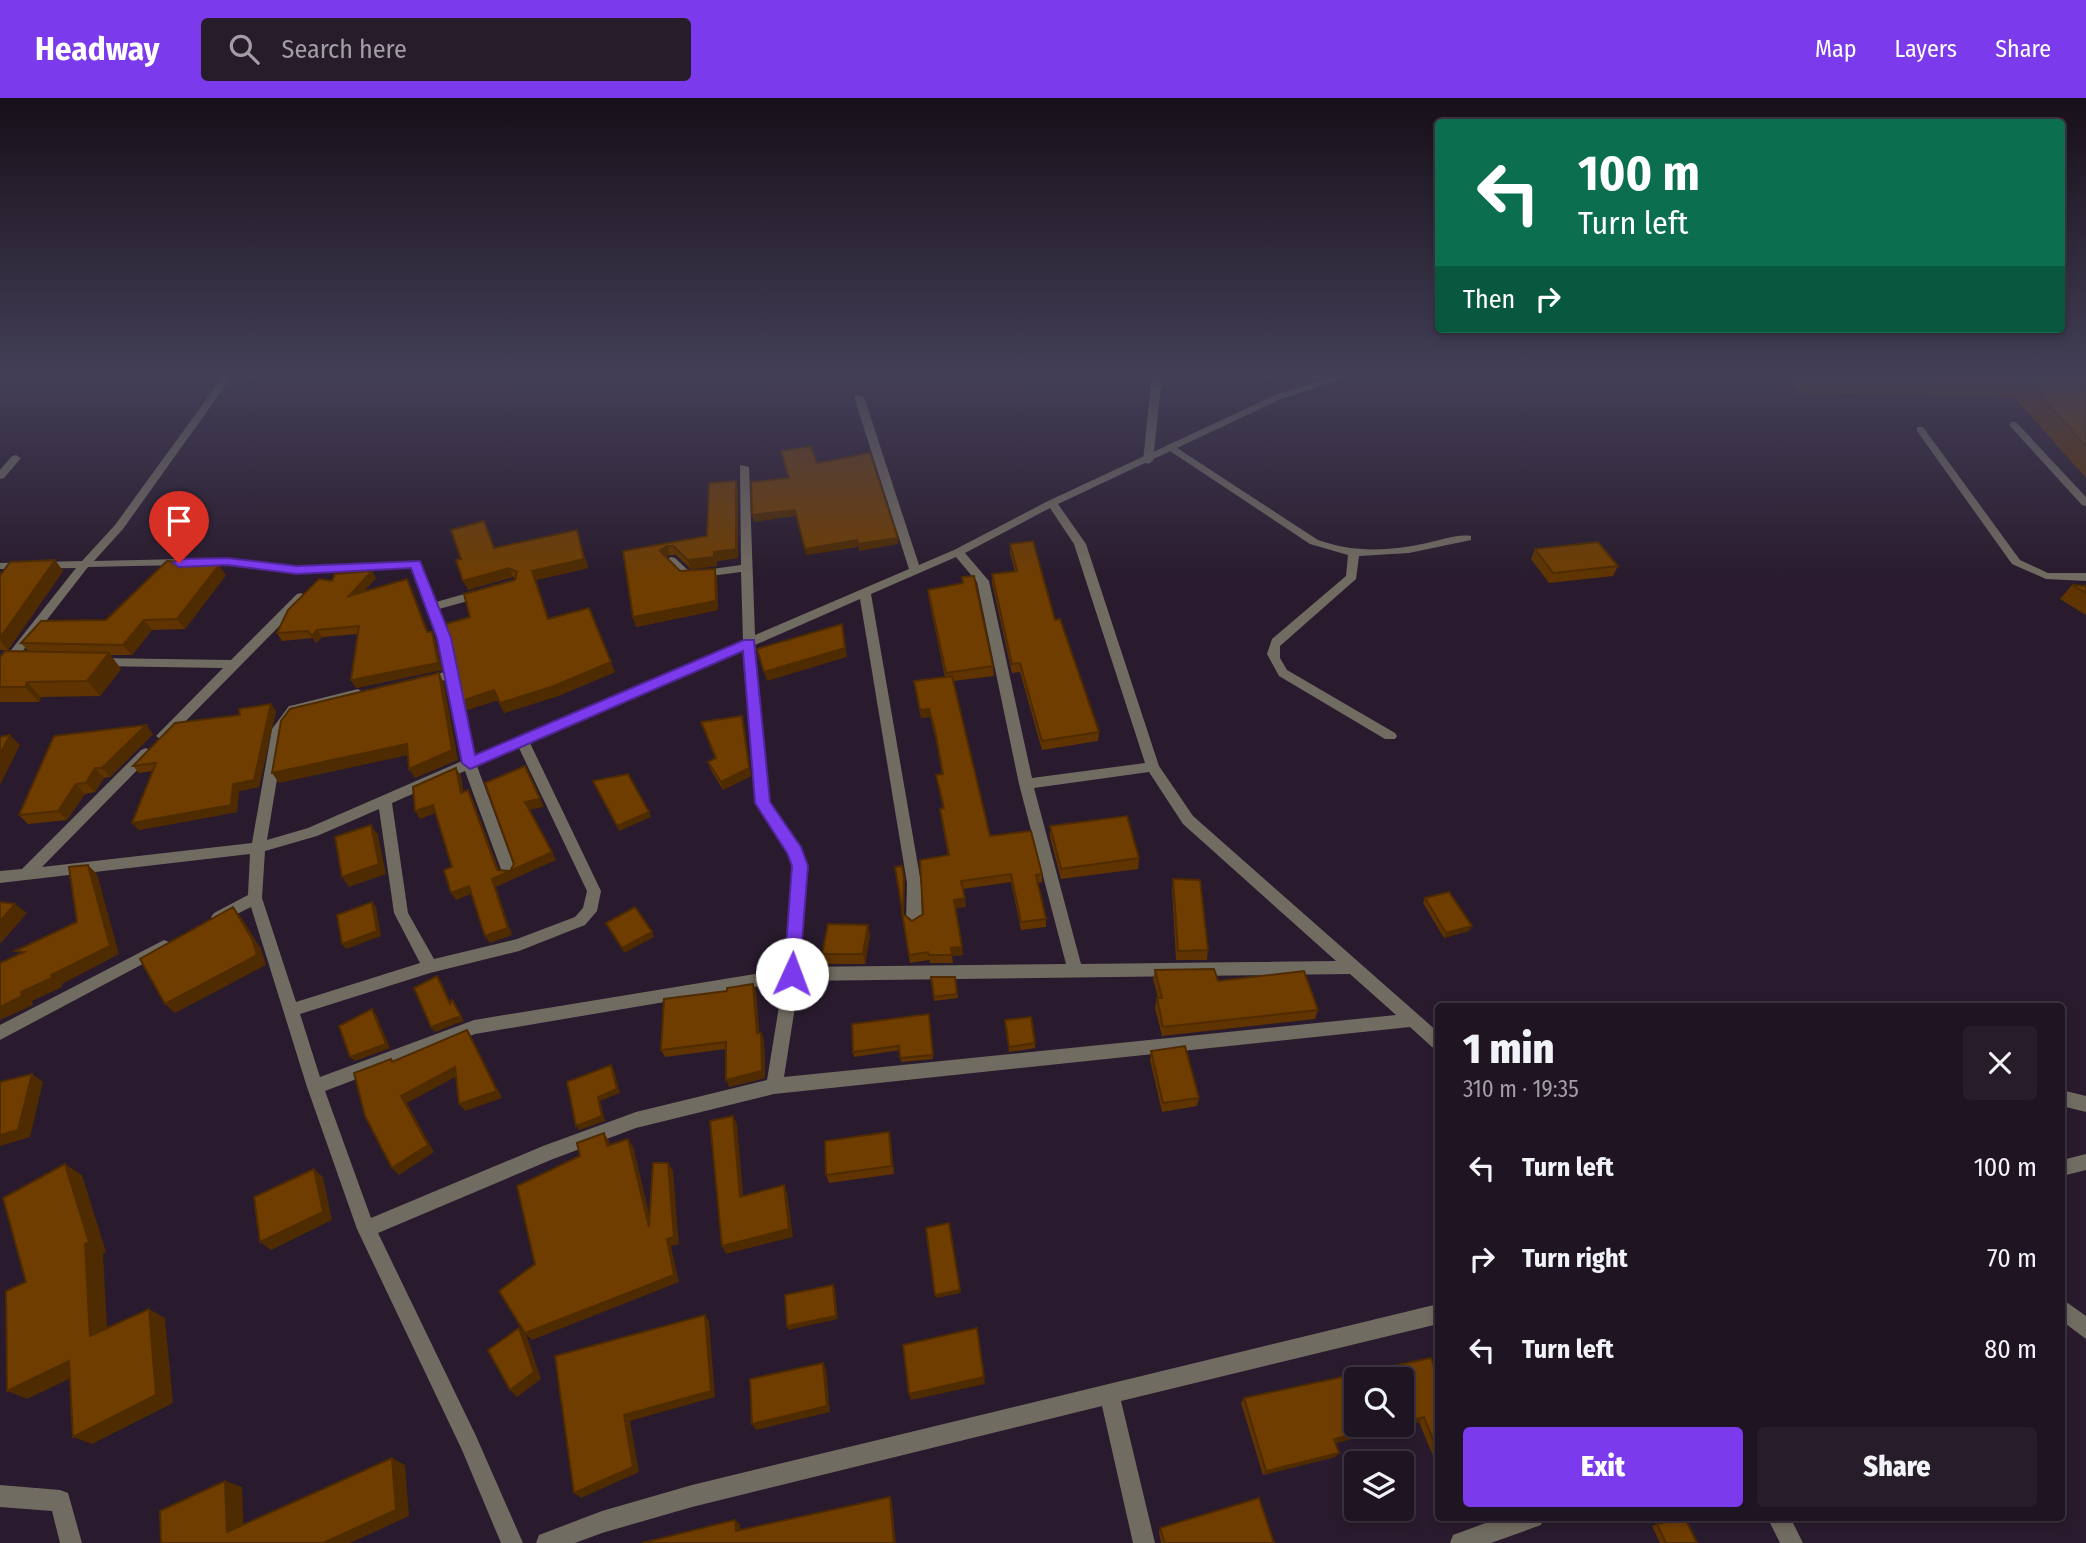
<!DOCTYPE html>
<html lang="en">
<head>
<meta charset="utf-8">
<style>
	body { margin:0; font-family:"Fira Sans Condensed",sans-serif; background:#271d2a; color:#f1f3f6; height:100vh; display:flex; flex-direction:column; font-size:26px; white-space:nowrap }
	* { box-sizing:border-box; margin:0 }
	p { font-size:23px; color:#a19ea5 }
	.icon { flex:none; width:38px; height:38px; fill:none; stroke:currentColor; stroke-width:2; stroke-linecap:round; stroke-linejoin:round }
	.map { position:relative; flex:1; overflow:hidden }
	.side { position:absolute; left:1435px; top:905px; width:630px; height:518px; display:flex; flex-direction:column; background:#1f1422; border-radius:7px; box-shadow:0 4px 10px #0003,0 0 0 2px #3c3340 }
	.side>* { flex:none }
	.banner { position:absolute; left:1435px; top:21px; width:630px; height:214px; border-radius:7px; box-shadow:0 4px 10px #0003,0 0 0 2px #3c3340; background:#0b6e4f; color:#fff; overflow:hidden }
	.tools { position:absolute; left:1344px; top:1269px; display:grid; gap:14px }
	.tools a { display:grid; place-items:center; width:70px; height:70px; border-radius:7px; background:#1f1422; box-shadow:0 4px 10px #0003,0 0 0 2px #3c3340; font-size:35px }
	.pin { position:absolute; display:grid; place-items:center; width:60px; height:60px; color:#fff; margin:-72px -30px; border-radius:50% 50% 50% 0; rotate:-45deg; box-shadow:0 0 7px #0007 }
	.pin .icon { rotate:45deg }
	.me { position:absolute; width:77px; margin:-38px; rotate:2deg; stroke-linejoin:round; filter:drop-shadow(0 0 5px #0008) }
	.turn { display:flex; align-items:center; gap:24px; height:147px; padding:0 28px; font-size:32px }
	.turn .icon { width:91px; height:91px; stroke-width:2.5 }
	.turn b { display:block; font-size:49px; line-height:60px }
	.then { display:flex; align-items:center; height:66px; padding:0 28px; background:#0003; gap:14px; font-size:26px }
	.round { display:grid; place-items:center; flex:none; width:74px; height:74px; border-radius:7px; background:#271d2a }
	.summary { display:flex; align-items:center; justify-content:space-between; height:119px; padding:0 28px }
	h1 { font-size:42px; font-weight:800; line-height:52px }
	.button { display:flex; gap:14px; margin-top:auto; padding:14px 28px }
	.button a { flex:1; height:80px; border-radius:7px; background:#7c3aed; color:#fff; font-size:28px; font-weight:800; line-height:80px; text-align:center }
	.button a+a { background:#271d2a; color:#f1f3f6 }
	ul { padding:0; list-style:none }
	li { display:flex; align-items:center; gap:21px; height:91px; padding:0 28px }
	li div { flex:1 }
	li b { display:block; font-size:26px }
	li em { font-style:normal }
	header { display:flex; align-items:center; gap:42px; box-sizing:border-box; height:98px; padding:0 35px; background:#7c3aed; color:#fff }
	header strong { font-size:33px }
	nav { display:flex; gap:38px; margin-inline-start:auto; font-size:24px }
	.search { width:490px; height:63px; background:#271d2a; display:flex; align-items:center; gap:18px; box-sizing:border-box; padding:0 24px; border-radius:7px; color:#a19ea5; font-size:26px }
	.map>svg:first-child { display:block }
</style>
</head>
<body>
<header>
<strong>Headway</strong>
<div class="search"><svg class="icon" aria-label="search" viewBox="0 0 24 24"><circle cx="10" cy="10" r="6"/><path d="M15 15l6 6"/></svg>Search here</div>
<nav><a>Map</a><a>Layers</a><a>Share</a></nav>
</header>
<div class="map">
<svg width="2086" height="1445" viewBox="0 0 2086 1445">
	<rect width="100%" height="100%" fill="#291b2d"/>
	<g fill="none" stroke-linecap="round" stroke-linejoin="round">
		<path fill="#716c61" fill-rule="evenodd" d="M1152,277H1162L1153,363L1148,366L1143,363Z
			M2010,324H2016L2086,399V408L2082,407L2010,328Z
			M1917,329H1923L2020,462L2048,475H2086V483L2046,481L2012,466L1917,333Z
			M1171,346L1318,442C1355,455 1389,453 1427,445C1441,442 1457,436 1471,438V442L1409,455L1359,458L1356,481L1280,548V560L1287,572L1395,635L1397,638L1395,641H1385L1279,578L1267,556L1272,541L1346,478L1348,457L1310,446L1167,351V347Z
			M2062,992L2086,998V1014L2062,1008Z
			M2062,1201L2086,1218V1241L2062,1223Z"/>
		<path fill="#716c61" fill-rule="evenodd" d="M224,277H233L123,431L94,463L227,460L297,469L416,463L422,466L436,504L482,491L486,492V498L439,511L450,540L474,658L743,543L741,474L687,481L683,480L665,462L671,459L675,460L690,474L741,467L740,367L749,369L755,537L909,471L854,299L856,297L864,299L919,467L954,452L1048,403L1275,297L1339,277H1354L1281,301L1058,406L1086,446L1159,668L1193,718L1438,934V951L1432,949L1410,929L774,996L636,1030L553,1061L378,1135L476,1338L523,1445H501L462,1352L357,1131L307,989L251,809L219,825L214,823L211,819L214,815L248,797L250,756L0,785V773L22,771L141,652L146,650L153,655L151,658L42,769L252,745L272,631L289,608L294,607L358,591L364,595L362,598L298,614L285,632L267,742L308,730L462,663L446,582L422,587L416,583L418,580L445,574L438,540L412,470L297,475L227,466L88,469L4,577L0,578V566L76,470L0,471V465L82,463L115,427ZM1050,410L1074,446L1145,665L1032,680L989,483L965,455ZM956,459L977,484L1019,686L1066,866L800,869L807,767L800,750L770,704L755,547L860,501L907,785L906,823L909,827L914,829L919,827L922,823L921,785L871,496ZM743,552L756,705L788,756L793,767L785,871L474,922L320,979L300,916L430,875L519,853L585,827L597,813L601,793L530,645ZM519,650L587,793L583,810L575,819L517,841L434,861L408,815L392,705L465,673L502,774L504,778H514L516,774L477,668ZM1149,674L1183,726L1336,863L1081,866L1034,690ZM379,711L394,815L420,865L296,904L262,800L265,753L317,738ZM1350,876L1396,917L784,979L799,883ZM783,884L767,982L636,1014L543,1048L371,1120L325,993L475,936Z
			M16,357L21,360L4,380L0,381V372L12,358Z
			M301,495L307,499L305,502L168,641L163,643L156,638L223,570L98,568L92,564L98,560L231,562L297,496Z
			M164,842L169,844L172,848L169,852L0,942V927Z
			M2086,1056V1072L2062,1078V1062Z
			M1438,1206V1226L1121,1303L1155,1445H1133L1102,1308L692,1409L602,1435L575,1445H536L539,1437L602,1413L692,1387Z
			M0,1387L60,1392L68,1395L82,1445H60L52,1413L0,1409Z
			M1502,1419H1544L1541,1427L1491,1445H1450L1453,1437Z
			M1767,1419H1790L1803,1445H1780Z"/>
	</g>
	<path fill="#5f3400" d="M1785,277H2086V380L2014,299L1799,295Z
		M736,383L738,391V460L717,463V468L691,471L676,457H670L666,459L680,473L715,471L717,480L718,512L636,529L633,519L623,453L707,438Z
		M577,432L588,470L536,482L549,521L615,574L558,598L504,615L498,602L467,612L462,603L470,519L515,482V480L513,479L468,492L495,450Z
		M1010,446L1055,522L1099,634L1098,643L1042,652L1020,574L1012,575L992,485V476L1015,474L1010,455Z
		M1535,451L1618,468L1613,478L1549,485L1531,461Z
		M55,462L63,473L8,552H0V478Z
		M226,477L185,531L152,532L132,557H110L121,571L100,598L41,599L39,604H0V559L29,554L21,545L106,522Z
		M962,479L993,568L994,578L953,583L990,738L1042,776V784L1038,785L1046,821V829L1021,832L1011,784L963,791L966,809L955,810L963,857L952,858L953,865H930L929,862L910,865L895,769L904,785V816L912,823L923,816L948,758L941,719L940,711L943,710L936,677L942,676L936,642L930,619L921,620L914,583L945,579L929,502L928,492L962,485Z
		M376,480L363,494L411,489L428,534L435,541L442,572L356,590L351,582L358,536L322,539L316,545L313,540L282,543L277,535L332,483Z
		M2072,487L2086,488V517L2060,501Z
		M276,613L259,689L239,693L237,714L139,732L132,725L153,673L139,675L133,668Z
		M701,624L744,626L751,678L723,692L711,672L708,664L715,660Z
		M146,627L153,636L110,679L104,680L95,694L85,696L67,722L28,726L19,717Z
		M1050,728L1139,760L1138,771L1061,781L1050,739Z
		M1173,781L1208,852L1207,862H1176L1172,791Z
		M1425,800L1472,828L1469,833L1444,840L1423,805Z
		M870,837L865,866H825L822,856Z
		M1155,872L1218,883L1318,912L1315,921L1162,938L1155,910L1157,900H1158L1153,881Z
		M955,879L958,900L934,903V899Z
		M753,886L756,893L759,935H761L764,942L765,980L729,989L726,951L665,959L661,952L727,893Z
		M929,916L933,961L901,964L900,952L854,959L853,954Z
		M1005,927L1035,945V950L1009,954Z
		M1151,953L1199,1000L1197,1008L1162,1014L1150,962Z
		M891,1042L894,1076L829,1085L826,1077Z
		M1438,1279V1370L1419,1324L1336,1345L1335,1359L1263,1377L1241,1305L1244,1300Z
		M1657,1426L1697,1445H1660L1652,1428Z
		M1160,1430L1274,1445H1161L1159,1434Z"/>
	<path fill="#4e2b00" d="M736,383L738,391V460L717,463V468L691,471L688,462L714,454Z
		M795,412L796,418L754,424L752,417Z
		M577,432L588,470L536,482L552,531L532,473Z
		M898,440V446L859,453L858,446Z
		M857,442L858,449L806,457L805,451Z
		M667,448L670,457L662,462L660,453Z
		M55,462L63,473L8,552L0,543V540Z
		M219,467L226,477L185,531L177,521Z
		M509,470L513,479L468,492L463,483Z
		M715,471L717,480L718,512L636,529L633,519Z
		M372,473L376,480L353,505L349,498Z
		M407,481L411,489L431,542L427,534Z
		M144,522L152,532L132,557L123,547Z
		M842,526L847,559L767,583L764,574Z
		M317,532L322,539L316,545L312,538Z
		M432,534L435,541L442,572L356,590L351,582Z
		M109,555L121,571L100,598L87,583Z
		M611,564L615,574L558,598L504,615L500,605Z
		M439,575L444,585L458,662L415,680L409,671Z
		M27,584L41,599L39,604L25,589Z
		M494,592L498,602L467,612L462,603Z
		M271,606L276,613L259,689L239,693L237,714L139,732L132,725L233,686Z
		M929,611L930,619L921,620L920,612Z
		M742,618L744,626L751,678L723,692L721,684Z
		M146,627L153,636L110,679L102,670Z
		M10,637L20,647L0,687V656Z
		M407,646L413,656L279,685L272,675Z
		M525,668L544,709L529,712L525,704Z
		M95,670L104,680L95,694L86,685Z
		M456,670L461,678L465,703L461,695Z
		M76,686L85,696L67,722L58,713Z
		M468,692L472,700L501,777L552,754L556,762L496,789L512,837L490,845L485,838L492,781L497,772Z
		M433,707L438,714L420,721L415,713Z
		M649,714L651,719L619,733L617,728Z
		M371,727L378,737L386,776L349,789L342,779Z
		M88,767L97,776L119,856L62,886V889L32,903L33,907L0,922V909L21,894L51,877L110,848Z
		M469,788L473,795L456,802L451,795Z
		M965,800L966,809L955,810L954,802Z
		M372,804L376,809L381,838L346,851L342,846Z
		M15,806L27,815L0,846V823Z
		M233,809L241,819L261,851L266,867L175,915L165,906Z
		M868,827L870,837L865,866L863,856Z
		M1472,828L1469,833L1444,840L1446,835Z
		M652,834L654,839L624,855L622,850Z
		M962,849L963,857L952,858L951,850Z
		M437,878L441,883L453,911L450,906Z
		M753,886L756,893L760,942L757,935Z
		M452,902L464,923L435,934L431,929Z
		M372,911L376,916L390,950L355,963L350,959Z
		M467,932L472,940L502,1000L465,1013L459,1006Z
		M761,935L764,942L765,980L729,989L726,982Z
		M611,967L614,972L620,995L600,1003L605,1023L579,1032L576,1028L598,999Z
		M455,969L461,976L407,1005L434,1054L399,1077L392,1070L401,998Z
		M32,976L43,984L30,1039L0,1048V1037Z
		M733,1018L737,1026L744,1107L740,1099Z
		M889,1034L891,1042L894,1076L892,1068Z
		M604,1035L609,1043L612,1056L607,1048Z
		M628,1041L633,1048L654,1136L649,1129Z
		M668,1065L673,1073L679,1146L671,1148L679,1184L532,1242L525,1235L667,1141Z
		M65,1066L82,1077L106,1154L103,1156L108,1247L90,1238Z
		M314,1071L323,1079L332,1122L271,1152L260,1144Z
		M784,1087L787,1095L793,1139L726,1156L722,1148Z
		M833,1187L835,1191L838,1221L788,1232L787,1228Z
		M960,1192L961,1195L936,1200L935,1197Z
		M149,1211L165,1220L173,1305L92,1346L73,1339Z
		M705,1217L709,1223L715,1299L630,1323L639,1374L581,1400L574,1395L624,1317Z
		M519,1230L526,1236L541,1281L517,1299L510,1292Z
		M69,1263L88,1272L27,1301L7,1293Z
		M823,1265L826,1271L830,1314L756,1332L752,1326Z
		M984,1279L985,1286L911,1302L909,1296Z
		M1424,1319L1419,1324L1331,1346L1334,1341L1394,1326H1402V1325Z
		M1339,1355L1335,1359L1263,1377L1266,1373Z
		M392,1360L405,1367L409,1418L350,1445H323Z
		M225,1383L242,1389L244,1440L227,1434Z
		M890,1399L892,1404L896,1445H894Z
		M735,1422L740,1426V1437L736,1433Z"/>
	<path fill="#6f3d00" stroke="#4e2b00" stroke-width="2" d="M1807,277H2086V348L2026,282L1808,279Z
		M811,348L817,365L870,355L898,440L858,446L857,442L805,451L795,412L752,417L751,384L789,380L781,353Z
		M736,383V451L714,454V459L688,462L673,448H667L660,453L680,473L715,471L716,503L633,519L623,453L707,438L709,385Z
		M484,423L494,450L577,432L584,461L532,473L548,521L589,510L611,564L554,588L500,605L494,592L462,603L446,526L470,519L464,496L515,482L517,474L509,470L463,483L456,462L461,461L451,432Z
		M1033,443L1055,522L1060,521L1099,634L1042,643L1020,565L1012,566L992,476L1017,473L1010,446Z
		M1598,444L1618,468L1553,475L1535,451Z
		M55,462L0,540V478L10,464Z
		M167,463L219,467L177,521L144,522L123,547L21,545L41,523L106,522Z
		M372,473L349,498L407,481L427,534H432L438,565L351,582L359,528L317,532L312,538L308,533L277,535L288,512L319,481L332,483L335,476Z
		M974,478L993,568L946,575L928,492L963,485L962,479Z
		M2072,487L2086,488V495Z
		M842,526L845,550L764,574L757,551Z
		M5,553L109,555L87,583L27,584L25,589H0V559Z
		M439,575L452,652L409,671L407,646L272,675L281,623L290,611Z
		M952,578L990,738L1031,733L1042,776L1036,777L1046,821L1021,824L1011,776L961,783L965,800L954,802L962,849L951,850L952,857H929L928,854L909,857L902,815L912,823L923,816L920,762L949,757L940,711L944,710L936,677L943,676L935,633L929,611L920,612L914,583Z
		M271,606L254,682L233,686L231,707L132,725L156,665L133,668L175,625L240,617L239,611Z
		M742,618L749,670L721,684L708,664L716,660L701,624Z
		M146,627L102,670H95L86,685L76,686L58,713L19,717L54,638Z
		M10,637L0,656V639Z
		M525,668L540,701L525,704L552,754L492,781L508,830L485,838L469,788L451,795L444,772L452,769L433,707L415,713L413,689L456,670L461,695L468,692L497,772L510,773L514,766L485,685Z
		M628,676L649,714L617,728L593,683Z
		M1127,718L1139,760L1061,771L1050,728Z
		M371,727L379,766L342,779L335,739Z
		M88,767L110,848L51,877L52,880L21,894L22,898L0,909V865L24,854L15,853L77,824L69,769Z
		M902,768L904,780L903,817L895,769Z
		M1173,781L1200,782L1208,852L1178,853Z
		M1449,794L1472,828L1446,835L1425,800Z
		M0,804L15,806L0,823Z
		M372,804L377,833L342,846L337,817Z
		M233,809L252,841L257,857L165,906L140,861Z
		M635,809L652,834L622,850L606,825Z
		M828,826L868,827L863,856H822Z
		M1214,871L1218,883L1304,873L1318,912L1163,929L1157,900H1162L1155,872Z
		M437,878L450,906L452,902L461,918L431,929L414,890Z
		M931,879H955L957,896L934,899Z
		M753,886L757,935H761L762,973L726,982V944L661,952L664,901L727,893V890Z
		M372,911L386,946L350,959L339,928Z
		M929,916L933,957L900,960L899,948L853,954L852,926Z
		M1031,919L1035,945L1009,949L1005,922Z
		M467,932L497,993L459,1006L455,969L401,998L428,1047L392,1070L365,1018L354,975L391,961L392,964Z
		M1185,948L1199,1000L1163,1005L1151,953Z
		M611,967L617,991L598,999L602,1018L576,1028L567,984Z
		M32,976L18,1032L0,1037V984Z
		M733,1018L740,1099L784,1087L789,1131L722,1148L710,1023Z
		M889,1034L892,1068L826,1077L825,1043Z
		M604,1035L607,1048L628,1041L649,1129L653,1065H668L674,1139L667,1141L674,1177L525,1235L499,1193L535,1166L517,1088L580,1058L577,1045Z
		M65,1066L89,1144L85,1146L90,1238L149,1211L156,1297L73,1339L69,1263L7,1293L6,1193L26,1184L3,1100Z
		M314,1071L323,1114L260,1144L254,1099Z
		M949,1125L960,1192L935,1197L926,1130Z
		M833,1187L836,1218L787,1228L785,1197Z
		M705,1217L711,1293L624,1317L633,1369L574,1395L555,1258Z
		M519,1230L534,1274L510,1292L488,1252Z
		M977,1230L984,1279L909,1296L903,1247Z
		M1431,1260L1438,1279V1354L1424,1319L1402,1325V1281H1356V1326H1394L1334,1341L1339,1355L1266,1373L1244,1300Z
		M823,1265L827,1308L752,1326L750,1281Z
		M392,1360L396,1412L323,1445H161L160,1413L225,1383L227,1434Z
		M890,1399L894,1445H642L735,1422L736,1433Z
		M1259,1400L1274,1445H1165L1160,1430Z
		M1685,1420L1697,1445H1666L1657,1426Z"/>
	<linearGradient id="sky" x2="0" y2="1"><stop stop-color="#170f19"/><stop offset="0.58" stop-color="#433f57"/><stop offset="1" stop-color="#433f57" stop-opacity="0"/></linearGradient>
	<rect width="2086" height="480" fill="url(#sky)"/>
	<path fill="#7c3aed" stroke="#51269a" stroke-width="2" d="M227,460L297,468L420,463L451,540L475,657L744,542H754L770,704L801,749L808,768L799,881L792,883L784,876L792,768L787,755L755,705L743,553L470,671L462,665L437,540L411,470L297,476L227,467L179,469L173,465L179,461Z"/>
</svg>
<div class="tools">
<a><svg class="icon" aria-label="search" viewBox="0 0 24 24"><circle cx="10" cy="10" r="6"/><path d="M15 15l6 6"/></svg></a>
<a><svg class="icon" aria-label="layers" viewBox="0 0 24 24"><path d="M12 4l9 5-9 5-9-5zM3 14l9 5 9-5"/></svg></a>
</div>
<div class="pin" style="left:179px;top:465px;background:#d93025"><svg class="icon" aria-label="arrive" viewBox="0 0 24 24"><path d="M6 21V4h12l-3 4 3 4H6"/></svg></div>
<svg class="me" style="left:792px;top:876px" viewBox="-20 -20 40 40"><circle r="19" fill="#fff"/><path d="M0-13L10 11 0 6-10 11z" fill="#7c3aed"/></svg>
<div class="banner">
<div class="turn"><svg class="icon" aria-label="left" viewBox="0 0 24 24"><path d="M17 20v-9H6M10 6l-5 5 5 5"/></svg><div><b>100 m</b>Turn left</div></div>
<div class="then">Then<svg class="icon" aria-label="right" viewBox="0 0 24 24"><path d="M7 20v-9h11M14 6l5 5-5 5"/></svg></div>
</div>
<section class="side">
<div class="summary"><div><h1>1 min</h1><p>310 m · 19:35</p></div><a class="round"><svg class="icon" aria-label="close" viewBox="0 0 24 24"><path d="M6 6l12 12M18 6L6 18"/></svg></a></div>
<ul>
<li><svg class="icon" aria-label="left" viewBox="0 0 24 24"><path d="M17 20v-9H6M10 6l-5 5 5 5"/></svg><div><b>Turn left</b></div><em>100 m</em></li>
<li><svg class="icon" aria-label="right" viewBox="0 0 24 24"><path d="M7 20v-9h11M14 6l5 5-5 5"/></svg><div><b>Turn right</b></div><em>70 m</em></li>
<li><svg class="icon" aria-label="left" viewBox="0 0 24 24"><path d="M17 20v-9H6M10 6l-5 5 5 5"/></svg><div><b>Turn left</b></div><em>80 m</em></li>
</ul>
<div class="button"><a>Exit</a><a>Share</a></div>
</section>
</div>
</body>
</html>
